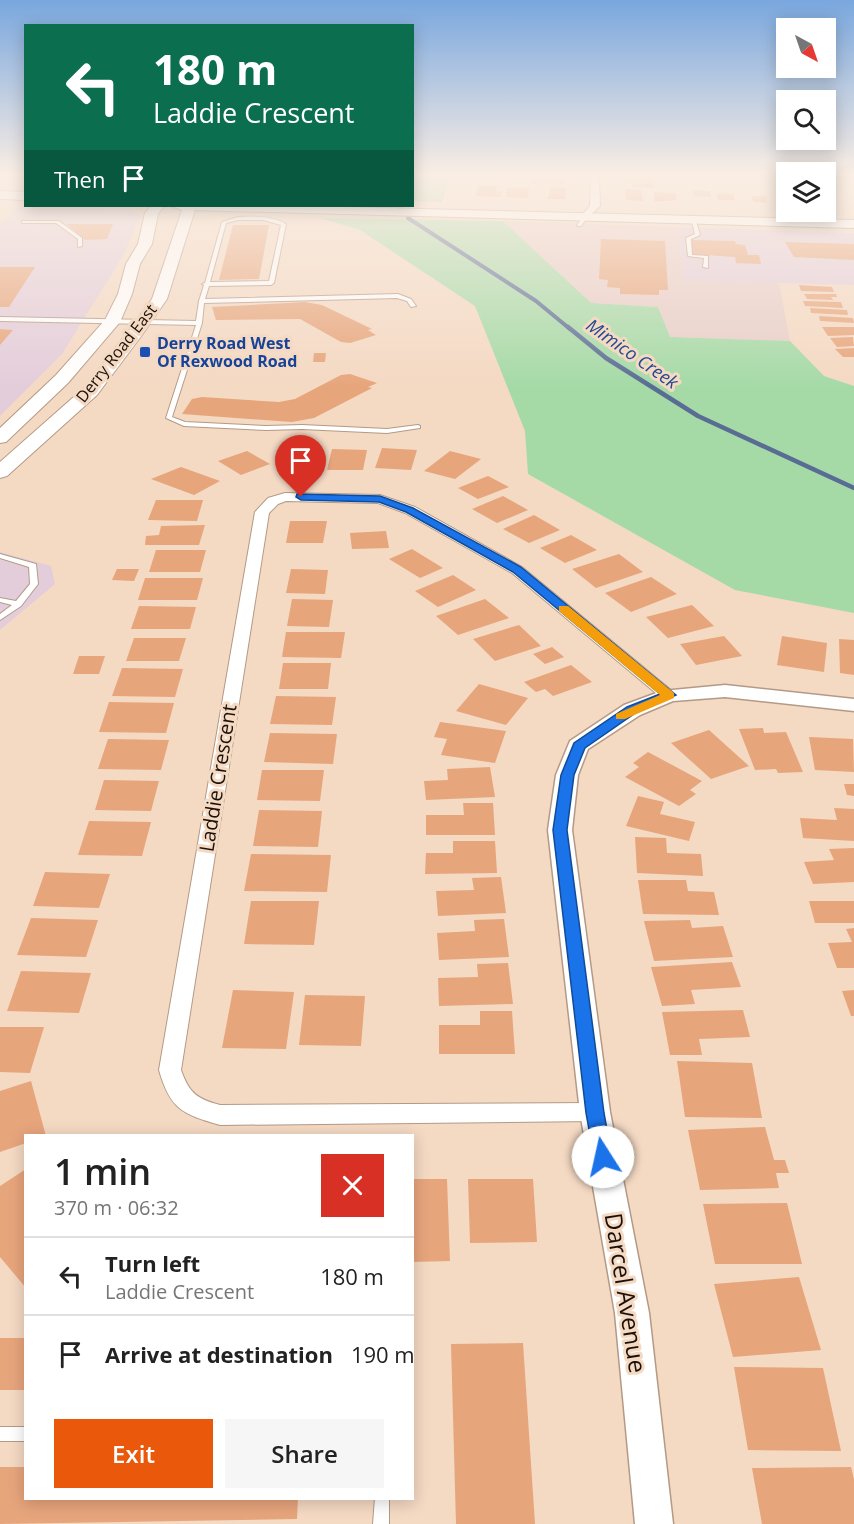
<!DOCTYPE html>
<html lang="en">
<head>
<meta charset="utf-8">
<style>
	body { margin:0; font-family:"Open Sans",sans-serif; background:#f6f6f6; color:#222; height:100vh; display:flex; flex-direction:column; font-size:22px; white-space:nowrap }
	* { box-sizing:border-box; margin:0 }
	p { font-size:20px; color:#767676 }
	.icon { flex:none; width:33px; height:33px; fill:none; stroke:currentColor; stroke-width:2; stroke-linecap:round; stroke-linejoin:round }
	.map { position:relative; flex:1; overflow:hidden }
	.sheet { position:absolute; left:24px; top:1134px; width:390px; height:366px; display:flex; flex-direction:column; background:#fff; border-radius:0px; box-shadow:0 3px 15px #0003 }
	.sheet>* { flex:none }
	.guide { position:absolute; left:24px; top:24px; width:390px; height:183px; border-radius:0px; box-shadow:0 3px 15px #0003; background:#0b6e4f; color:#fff; overflow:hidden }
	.needle { width:39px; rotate:140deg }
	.controls { position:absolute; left:776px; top:18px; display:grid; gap:12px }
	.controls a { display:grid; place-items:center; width:60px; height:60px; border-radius:0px; background:#fff; box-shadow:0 3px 15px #0003; font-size:30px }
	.pin { position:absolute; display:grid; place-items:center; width:51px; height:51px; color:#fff; margin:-62px -26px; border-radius:50% 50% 50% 0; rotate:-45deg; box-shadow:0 0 6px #0007 }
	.pin .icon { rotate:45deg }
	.me { position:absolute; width:66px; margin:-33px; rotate:350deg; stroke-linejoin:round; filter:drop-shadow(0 0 4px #0008) }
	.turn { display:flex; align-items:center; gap:21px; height:126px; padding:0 30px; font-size:27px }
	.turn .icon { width:78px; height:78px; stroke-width:2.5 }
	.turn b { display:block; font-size:42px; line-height:51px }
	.then { display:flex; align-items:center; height:57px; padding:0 30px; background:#0003; gap:12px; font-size:22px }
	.round { display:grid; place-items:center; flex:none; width:63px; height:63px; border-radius:0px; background:#f6f6f6 }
	.headline { display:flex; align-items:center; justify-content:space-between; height:102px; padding:0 30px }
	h1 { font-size:36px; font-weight:600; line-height:45px }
	.cta { display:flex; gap:12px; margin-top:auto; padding:12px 30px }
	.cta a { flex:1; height:69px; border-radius:0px; background:#ea580c; color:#fff; font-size:24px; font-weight:600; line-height:69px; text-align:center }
	.cta a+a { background:#f6f6f6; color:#222 }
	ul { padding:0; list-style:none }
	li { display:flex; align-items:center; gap:18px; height:78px; padding:0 30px; border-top:2px solid #e0e0e0 }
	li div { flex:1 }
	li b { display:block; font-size:22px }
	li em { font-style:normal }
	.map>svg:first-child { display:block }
</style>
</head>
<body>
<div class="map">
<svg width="854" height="1524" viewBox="0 0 854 1524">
	<rect width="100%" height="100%" fill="#f4d9c3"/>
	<path fill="#e3cddb" d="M21,205L128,209L141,215L123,256L62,354L0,416V225Z
		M678,227L854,233V285L683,281Z
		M0,552L51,566L55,584L0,630Z"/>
	<path fill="#e8cec9" d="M503,221L678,227L683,281L779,283L790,341L669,337L658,307L591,303Z"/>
	<path fill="#a5daa7" d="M412,174H451L442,202L413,201Z
		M320,218L503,221L591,303L658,307L670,337L790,341L824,376L854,386V613L735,590L528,474L525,431L475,306L360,230Z"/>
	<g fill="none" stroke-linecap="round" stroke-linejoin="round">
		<path stroke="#596d94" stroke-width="4" d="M412,188L415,174
			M408,218L536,301L570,329"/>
		<path stroke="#596d94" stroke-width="4.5" d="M568,327L606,358L698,416L854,488"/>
	</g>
	<path fill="#e7a57c" d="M0,174H26V178H0Z
		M631,174H651L653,180H624L623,176H632Z
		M533,178L565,179L564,184H532Z
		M624,181H654L655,188L633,187V184H625Z
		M478,186H497L496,191L502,192L501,197L476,196Z
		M551,187L566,188L565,199H548Z
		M507,188H529L528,198L506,197Z
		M625,189L641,190L643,201L626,200Z
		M693,190L710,191L711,197L694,196Z
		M654,192L676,193V200L654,202Z
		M717,193L733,194L735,200H718Z
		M752,196H766L767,203L753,202Z
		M67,224H113L107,239L85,240Z
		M233,225H269L259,279L219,280Z
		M601,239L665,241L668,290H659V295L620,294V288L607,287L608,280L599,279Z
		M691,240L735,241L736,244L745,245L748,255H759L761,264L736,263L735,257L691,254Z
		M785,242L854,244V260L794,257Z
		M0,267H35L9,307H0Z
		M799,285L832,287L834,292L801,291Z
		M804,294H836L837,297H831L833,300L807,299Z
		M803,301L841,302L843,308L805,306Z
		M305,302L322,305L372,329L368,330L376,335L350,343L341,342L300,319L216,320L212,307Z
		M810,308L847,310L848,315L811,313Z
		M819,316L853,318L854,323L820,321Z
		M822,327H854V335L828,336Z
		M0,329L13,330L0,345Z
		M853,337L854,346L837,347L830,338Z
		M854,348V357H843L835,349Z
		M314,353H326L325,362H313Z
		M350,374L377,383L368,387L372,388L314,418L292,422L182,414L192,399L202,397L279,402L295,399L341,375Z
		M382,448L417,450L411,470L375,468Z
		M286,449H320L317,467L282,466Z
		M332,449L367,450L363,470H327Z
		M247,451L270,464L241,475L218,461Z
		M450,451L481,459L455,479L424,471Z
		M181,467L220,481L194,495L151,479Z
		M488,476L509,487L478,499L458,488Z
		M503,496L528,510L497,523L472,509Z
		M156,500H203L197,521L148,520Z
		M534,515L560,530L529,543L503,529Z
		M290,521H327L323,543H286Z
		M205,525L199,545H145L146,536L159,535L161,526Z
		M386,531L389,548L352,549L350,533Z
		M571,535L597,550L565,563L540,548Z
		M412,549L443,568L420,578L389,559Z
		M156,550H206L200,572H149Z
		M619,554L643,572L596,588L572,569Z
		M117,569H139L134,581L112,580Z
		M291,569L328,570L325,594L286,593Z
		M453,575L476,590L438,607L415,591Z
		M651,577L677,594L631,612L605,593Z
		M145,578H203L197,600H138Z
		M292,599L333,600L329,627L287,626Z
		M485,599L509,618L458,635L436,616Z
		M692,605L714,626L668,638L646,617Z
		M139,606L196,607L190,629H131Z
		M519,625L541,646L495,661L473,639Z
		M286,632H345L341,658L282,657Z
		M724,636L742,656L696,665L680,644Z
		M782,636L827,643L824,672L777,665Z
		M134,638H186L179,661H126Z
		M839,639L854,640V675L840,673Z
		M552,647L564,657L545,664L533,654Z
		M79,656H105L99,674H73Z
		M283,663H331L328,689H279Z
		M571,665L592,682L553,696L545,689L536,692L524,682Z
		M122,668L183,669L175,697L112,696Z
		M479,684L528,698L506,725L456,711Z
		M276,696L336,697L332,725L270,724Z
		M109,702L174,703L166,733L99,732Z
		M440,722L506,731L495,763L441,755L447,739L434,737Z
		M763,728L764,733L786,732L803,772L778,773L776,769L755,770L739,729Z
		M709,730L749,766L711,779L671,743Z
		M270,733L337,734L333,764L264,762Z
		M809,737L853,739L854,772L815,770Z
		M108,739L169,740L161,770L98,769Z
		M648,752L702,781L690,790L696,794L679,806L625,777L639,767L633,763Z
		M490,767L495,797L426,800L424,781L448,780L447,769Z
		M262,770H324L320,801L257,800Z
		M104,780L159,781L151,811L95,810Z
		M844,784H854V796L847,795Z
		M638,796L664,802L660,814L695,822L689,841L626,826Z
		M463,803H493L495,835H426V815H464Z
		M834,808L854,809V841L803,838L800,818L837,820Z
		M259,810L322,811L318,847L253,846Z
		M89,821L151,822L142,856L78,855Z
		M635,837L666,838L667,853L701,854L703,876L637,873Z
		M453,841H495L497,873L425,874L426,853H453Z
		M854,848V882L813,884L804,862L834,860L829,849Z
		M251,854L331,855L327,892L244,891Z
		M45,872L110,874L99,908L33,906Z
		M501,877L506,913L438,916L436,891L474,890L472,878Z
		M638,880H686L688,891L714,892L719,915L643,914Z
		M251,901H319L314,945L244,944Z
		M809,901H854V923H815Z
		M31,918L98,920L86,957L17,955Z
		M504,919L509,957L439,960L437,933L475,931L474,920Z
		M690,920L692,928L723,926L733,957L654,961L644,921Z
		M854,928V968H837L828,943L852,942L846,929Z
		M732,962L741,987L691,990L695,1004L662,1006L651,967Z
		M508,963L513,1004L439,1006L438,978L478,977L477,964Z
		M21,971L91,973L79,1013L7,1011Z
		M233,990L294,992L286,1049L222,1048Z
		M854,990V1016H851L842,991Z
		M305,995L365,996L361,1046L299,1045Z
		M743,1010L750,1037L699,1039L702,1055H670L662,1012Z
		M480,1011H512L515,1054H439V1025H480Z
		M0,1027H44L30,1073L0,1072Z
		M677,1061L752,1063L762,1118L685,1117Z
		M31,1081L46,1136H26V1143L0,1152V1091Z
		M765,1127L774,1160H785L789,1173H776L779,1188L700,1190L688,1130Z
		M26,1169V1288L0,1257V1186Z
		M412,1179H447L450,1261L412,1262Z
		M468,1179H533L537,1242L470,1243Z
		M787,1203L802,1264H715L703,1204Z
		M799,1277L821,1350L733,1357L714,1284Z
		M0,1338H26V1390H0Z
		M523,1343L535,1524H456L451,1344Z
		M734,1367L823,1368L841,1451L748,1450Z
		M0,1467H26V1498H298L297,1519L0,1524Z
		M851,1467L854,1479V1524H762L752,1468Z"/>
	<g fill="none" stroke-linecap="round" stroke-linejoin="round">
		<defs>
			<path id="service" d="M585,214L589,215L581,226H577V225Z
				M238,217C254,216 272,216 286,224L274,283L271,285L209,286L205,299L398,294L411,299L416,306L411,307L407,301L397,298L204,303L202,323L172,417L185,422L266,426L302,425L387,429L418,425L420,426V428L387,433L302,429L266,430L184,426L166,418L196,325L0,321V317L196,321L199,301L204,285L202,284L205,283L222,222ZM238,220H263L281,225L269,281L210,282L226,223Z
				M693,217L695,218L700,235L691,239L692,255L708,256V268L703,267L704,258L688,256L686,238L695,234L691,218Z
				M24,221H59L82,238V246L78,247V239L56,223H22V221Z
				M0,554L36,564L38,584L21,606L0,620V614L12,605L0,602V598L16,601L30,584L29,567L0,558Z
				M0,1427H26V1441H0Z
				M375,1498H389V1524H373Z"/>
			<path id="minor" d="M591,174H599L600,206L587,218L582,215L590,206Z
				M285,493L380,495L415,507L522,567L677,695L675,699H663L512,573L405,513L378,503L286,501L278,504L269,513L181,1070C189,1093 197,1099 220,1105L595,1103L603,1105L607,1112L603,1119L595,1121L220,1125C182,1114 170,1109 159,1070L255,512L268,498Z"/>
			<path id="tertiary" d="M725,685L854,699V711L725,697L673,701L640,715L588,749L578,775L572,830L610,1112L649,1313L673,1524H635L615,1313L580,1112L548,830L556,775L570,741L624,705L662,691Z"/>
			<path id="secondary" d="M0,191L26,192V200L0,199Z
				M151,206H164L158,214L152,244L140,264L132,294L120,322L68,383L6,442L0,443V428L56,375L105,320L118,294L126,264L138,244L145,213Z
				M171,206H306L854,220V228L195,210L167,299L142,335L97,395L7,476L0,478V462L85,387L130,329L152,299L182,210Z"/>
		</defs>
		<use href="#service" stroke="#b49a86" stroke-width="2"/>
		<use href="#minor" stroke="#b49a86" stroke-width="2"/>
		<use href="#tertiary" stroke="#b49a86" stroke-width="3"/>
		<use href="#secondary" stroke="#b49a86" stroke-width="2"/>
		<use href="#service" fill="#fff" fill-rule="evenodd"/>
		<use href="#minor" fill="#fff" fill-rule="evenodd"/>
		<use href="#tertiary" fill="#fff" fill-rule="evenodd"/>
		<use href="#secondary" fill="#fff" fill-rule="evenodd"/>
	</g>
	<linearGradient id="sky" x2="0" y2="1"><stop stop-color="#79a7de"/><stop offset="0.45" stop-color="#faeee4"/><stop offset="1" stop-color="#faeee4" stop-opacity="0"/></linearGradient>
	<rect width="854" height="387" fill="url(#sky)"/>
	<path fill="#1a73e8" stroke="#114b97" stroke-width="1.5" d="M297,494L380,496L413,508L521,567L676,695L637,712L585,748L574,775L567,830L604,1113L612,1157L610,1163L603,1165L596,1163L594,1157L586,1113L553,830L561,775L574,743L627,707L660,694L513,572L406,512L379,502L301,500L296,497Z"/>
	<path fill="#f59e0b" d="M559,606H568L674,693V698L625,719H616V714L660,695L559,611Z"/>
	<rect fill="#1a4fb4" stroke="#f4d9c3" stroke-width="2" x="139" y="346" width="12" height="12" rx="3"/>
	<g text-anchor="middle" stroke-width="6" stroke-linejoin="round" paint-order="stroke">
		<g font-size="16" font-weight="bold" fill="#164399" stroke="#f4d9c3" text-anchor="start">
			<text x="157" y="349">Derry Road West<tspan x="157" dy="18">Of Rexwood Road</tspan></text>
		</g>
		<g font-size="16" fill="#1b110a" stroke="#f4d9c3">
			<text transform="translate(116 353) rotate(-52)" y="6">Derry Road East</text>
		</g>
		<g font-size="18" font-style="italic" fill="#234990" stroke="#f4d9c3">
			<text transform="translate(632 354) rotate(35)" y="6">Mimico Creek</text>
		</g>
		<g font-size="20" fill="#1b110a" stroke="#f4d9c3">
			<text transform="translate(218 778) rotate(-81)" y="7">Laddie Crescent</text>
		</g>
		<g font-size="24" fill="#1b110a" stroke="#f4d9c3">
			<text transform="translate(625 1293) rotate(81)" y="8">Darcel Avenue</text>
		</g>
	</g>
</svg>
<div class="controls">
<a><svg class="needle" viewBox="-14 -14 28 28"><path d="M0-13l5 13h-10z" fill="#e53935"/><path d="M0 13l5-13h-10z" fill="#767676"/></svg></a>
<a><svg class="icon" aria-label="search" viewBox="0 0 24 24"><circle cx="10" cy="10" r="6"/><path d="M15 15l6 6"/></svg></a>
<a><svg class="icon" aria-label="layers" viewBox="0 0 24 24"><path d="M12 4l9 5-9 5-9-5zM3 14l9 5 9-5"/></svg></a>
</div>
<div class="pin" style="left:301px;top:497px;background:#d93025"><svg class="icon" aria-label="arrive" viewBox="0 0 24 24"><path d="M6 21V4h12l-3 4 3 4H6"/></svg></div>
<svg class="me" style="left:603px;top:1157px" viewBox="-20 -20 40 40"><circle r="19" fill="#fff"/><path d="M0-13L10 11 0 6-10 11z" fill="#1a73e8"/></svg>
<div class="guide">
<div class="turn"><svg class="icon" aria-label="left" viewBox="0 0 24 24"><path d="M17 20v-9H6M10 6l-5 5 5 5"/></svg><div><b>180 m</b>Laddie Crescent</div></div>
<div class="then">Then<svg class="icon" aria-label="arrive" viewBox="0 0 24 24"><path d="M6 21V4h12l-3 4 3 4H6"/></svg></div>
</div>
<section class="sheet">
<div class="headline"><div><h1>1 min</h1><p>370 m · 06:32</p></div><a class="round" style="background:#d93025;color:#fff"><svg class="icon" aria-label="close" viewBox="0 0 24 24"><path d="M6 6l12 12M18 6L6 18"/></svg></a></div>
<ul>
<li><svg class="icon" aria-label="left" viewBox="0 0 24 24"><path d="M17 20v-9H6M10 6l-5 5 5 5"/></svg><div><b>Turn left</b><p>Laddie Crescent</p></div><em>180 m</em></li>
<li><svg class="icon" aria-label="arrive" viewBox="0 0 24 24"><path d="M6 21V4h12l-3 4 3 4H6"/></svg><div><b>Arrive at destination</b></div><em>190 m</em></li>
</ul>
<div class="cta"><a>Exit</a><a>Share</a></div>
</section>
</div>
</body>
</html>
